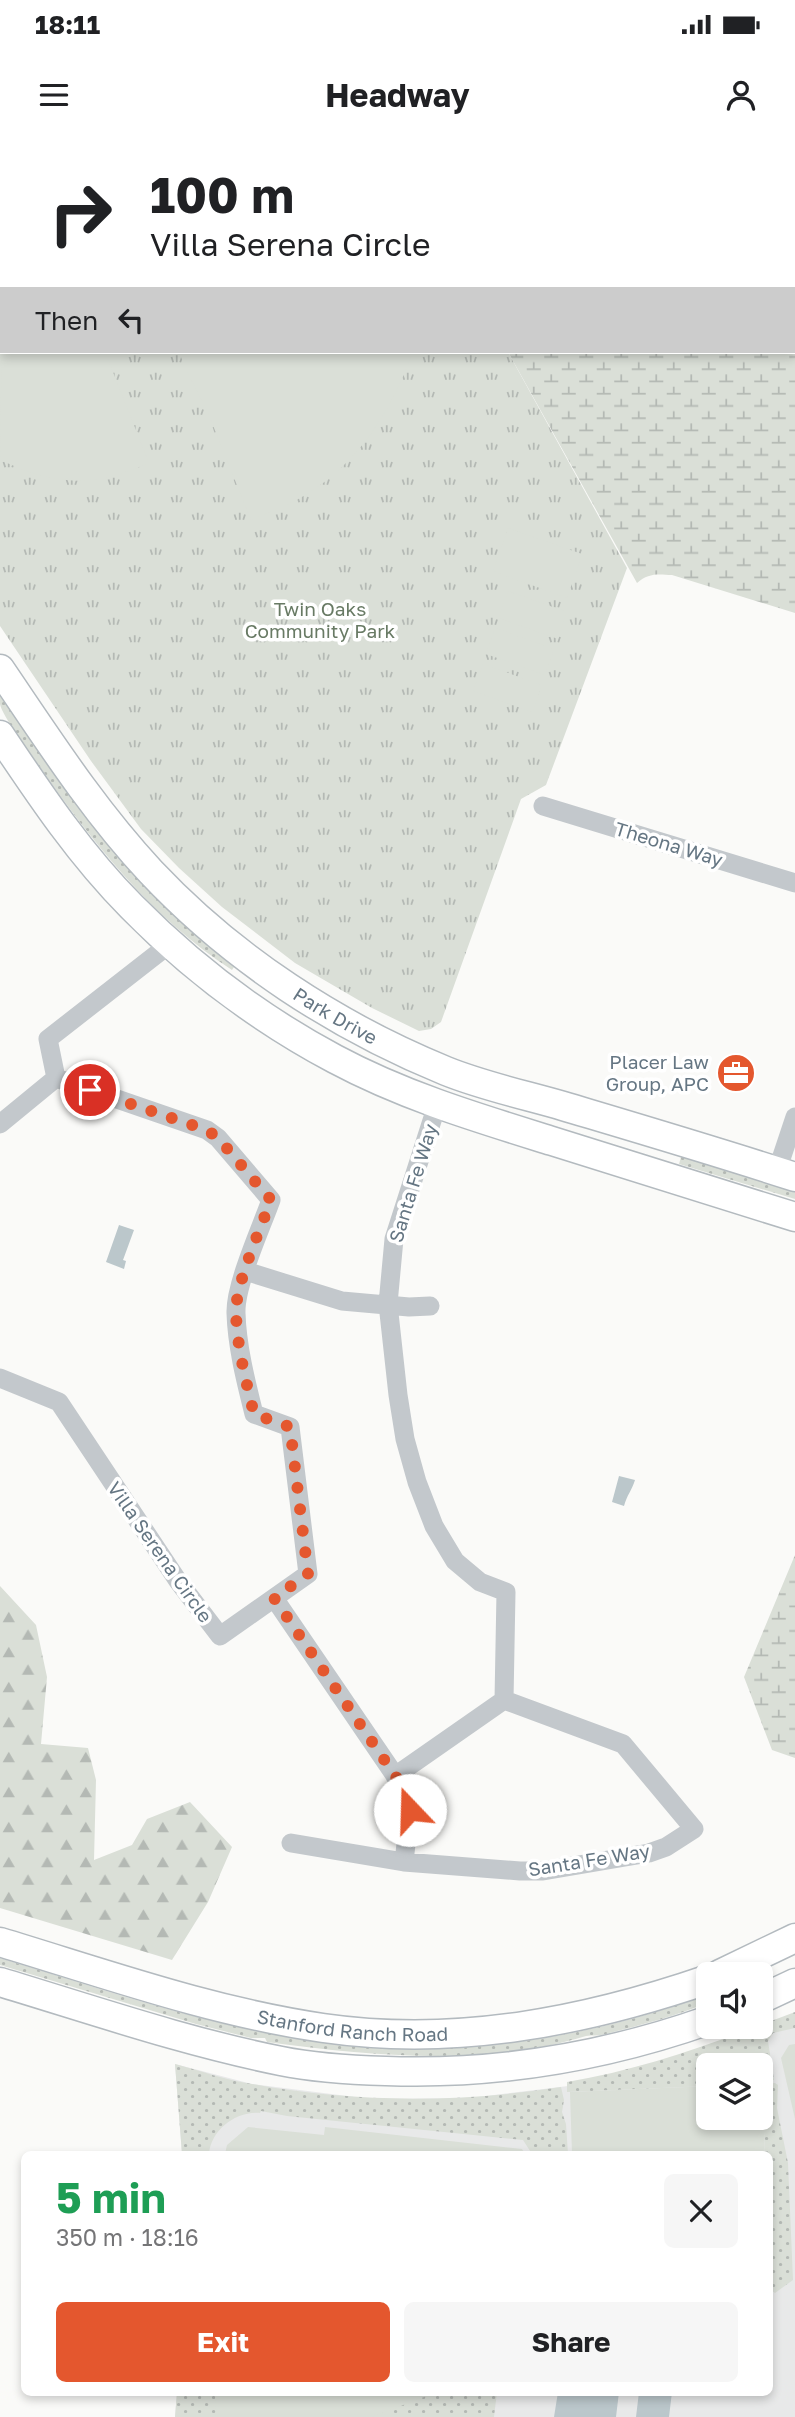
<!DOCTYPE html>
<html lang="en">
<head>
<meta charset="utf-8">
<style>
	body { margin:0; font-family:"Golos Text",sans-serif; background:#f6f6f6; color:#202124; height:100vh; display:flex; flex-direction:column; font-size:26px; white-space:nowrap }
	* { box-sizing:border-box; margin:0 }
	p { font-size:23px; color:#757577 }
	.icon { flex:none; width:38px; height:38px; fill:none; stroke:currentColor; stroke-width:2; stroke-linecap:round; stroke-linejoin:round }
	.map { position:relative; flex:1; overflow:hidden }
	.panel { position:absolute; left:21px; top:2011px; width:752px; height:245px; display:flex; flex-direction:column; background:#fff; border-radius:10px; box-shadow:0 4px 10px #0003 }
	.panel>* { flex:none }
	.guide { position:absolute; left:0px; top:0px; width:796px; height:214px; box-shadow:0 4px 10px #0003; background:#fff; color:#202124; overflow:hidden }
	.buttons { position:absolute; left:696px; top:1822px; display:grid; gap:14px }
	.buttons a { display:grid; place-items:center; width:77px; height:77px; border-radius:10px; background:#fff; box-shadow:0 4px 10px #0003; font-size:35px }
	.pin { position:absolute; display:grid; place-items:center; width:60px; height:60px; color:#fff; margin:-30px; border:4px solid #fff; border-radius:50%; box-shadow:0 2px 7px #0007 }
	.me { position:absolute; width:77px; margin:-38px; rotate:339deg; stroke-linejoin:round; filter:drop-shadow(0 0 5px #0008) }
	.turn { display:flex; align-items:center; gap:24px; height:147px; padding:0 35px; font-size:32px }
	.turn .icon { width:91px; height:91px; stroke-width:2.5 }
	.turn b { display:block; font-size:49px; line-height:60px }
	.then { display:flex; align-items:center; height:66px; padding:0 35px; background:#0003; gap:14px; font-size:26px }
	.round { display:grid; place-items:center; flex:none; width:74px; height:74px; border-radius:10px; background:#f6f6f6 }
	.summary { display:flex; align-items:center; justify-content:space-between; height:119px; padding:0 35px }
	h1 { font-size:42px; font-weight:700; line-height:52px; color:#1e9e55 }
	.action { display:flex; gap:14px; margin-top:auto; padding:14px 35px }
	.action a { flex:1; height:80px; border-radius:10px; background:#e4572e; color:#fff; font-size:28px; font-weight:700; line-height:80px; text-align:center }
	.action a+a { background:#f6f6f6; color:#202124 }
	.status { display:flex; justify-content:space-between; align-items:center; height:49px; padding:0 35px; background:#fff; direction:ltr }
	.status svg { height:19px; fill:currentColor }
	header { display:flex; justify-content:space-between; align-items:center; height:91px; padding:0 35px; background:#fff; font-size:32px; font-weight:700 }
	.map>svg:first-child { display:block }
</style>
</head>
<body>
<div class="status"><b>18:11</b><svg viewBox="0 0 49 12"><path d="M0 12V9h3v3zM5 12V6h3v6zM10 12V3h3v9zM15 12V0h3v12zM26 1h20v11H26zM47 4h2v5h-2z"/></svg></div>
<header><svg class="icon" aria-label="menu" viewBox="0 0 24 24"><path d="M4 6h16M4 12h16M4 18h16"/></svg>Headway<svg class="icon" aria-label="person" viewBox="0 0 24 24"><circle cx="12" cy="8" r="4"/><path d="M4 21q1-7 8-7t8 7"/></svg></header>
<div class="map">
<svg width="795" height="2277" viewBox="0 0 795 2277">
	<defs>
		<pattern id="grass-dots" width="8" height="8" patternUnits="userSpaceOnUse" patternTransform="scale(1.75)"><rect width="8" height="8" fill="#dadfd7"/><path d="M2 2h.1M6 6h.1" fill="none" stroke="#b4b9b4" stroke-width="1.8" stroke-linecap="round"/></pattern>
		<pattern id="forest-firs" width="22" height="20" patternUnits="userSpaceOnUse" patternTransform="scale(1.75)"><rect width="22" height="20" fill="#dadfd7"/><path d="M5 1l3.5 6h-7zM16 11l3.5 6h-7z" fill="#b4b9b4"/></pattern>
		<pattern id="wetland-marsh" width="20" height="14" patternUnits="userSpaceOnUse" patternTransform="scale(1.75)"><rect width="20" height="14" fill="#dadfd7"/><path d="M1 5h8M5 5V1M11 12h8M15 12V8" fill="none" stroke="#b4b9b4"/></pattern>
		<pattern id="park-tufts" width="24" height="20" patternUnits="userSpaceOnUse" patternTransform="scale(1.75)"><rect width="24" height="20" fill="#dadfd7"/><path d="M3 7l-1-3M5 7V3M7 7l1-3M15 17l-1-3M17 17v-4M19 17l1-3" fill="none" stroke="#b4b9b4"/></pattern>
	</defs>
	<rect width="100%" height="100%" fill="#fafaf8"/>
	<path fill="#e8e9e9" fill-rule="evenodd" d="M795,1875V2277H175L177,2252H770V2014H182L175,1924L252,1944L371,1959L470,1958L568,1946L659,1926ZM709,1925H761V1978H709Z"/>
	<path fill="url(#grass-dots)" d="M0,548L236,824L232,830C152,778 91,701 37,623C29,611 2,576 0,564C0,559 0,553 0,548Z
		M681,1017L700,1021L795,1048V1059L679,1024Z
		M0,1818C89,1845 179,1876 271,1894C417,1924 570,1906 709,1854V1862C676,1876 641,1885 606,1894C599,1896 592,1895 586,1896C485,1927 371,1916 267,1902L265,1898H251L196,1884L0,1825Z
		M795,1872V1888L773,1893L768,1901L774,1940H761V1925H709V1946L567,1952V1942C646,1929 722,1900 795,1872Z
		M175,1924C201,1931 226,1940 252,1944C354,1963 459,1963 561,1947L564,1960L562,1972L566,1984L568,2014H532L523,2000L287,1976L261,1971L260,1973C236,1971 211,1990 209,2014H182Z
		M775,1943L778,1945L777,1968L788,2023L793,2140L775,2153L772,2151L773,2137L770,2135V2014H765L762,1944Z
		M177,2252H497L494,2277H175Z"/>
	<path fill="url(#forest-firs)" d="M0,1446L36,1485L47,1537L41,1604L88,1608L96,1640L94,1720L132,1705L147,1679L190,1662L232,1707L208,1762L172,1820L0,1768Z"/>
	<path fill="url(#wetland-marsh)" d="M473,0H795V473L672,435C657,434 648,433 637,443L508,212H794V2H472Z
		M795,1415V1618L772,1610L744,1537Z"/>
	<path fill="url(#park-tufts)" d="M0,0H473L2,2V212H508L627,428L546,645L521,659L441,882L431,889L419,891L372,868L295,823L222,767L179,728L141,689L91,621L0,486Z"/>
	<path fill="#dadfd7" d="M96,0H284L285,2H96Z
		M2,192V212H105L149,323C90,348 58,346 0,320Z
		M179,212H413C390,274 355,329 295,361C281,368 265,374 251,380L206,268L187,232Z
		M508,388L582,414L567,458L493,431Z
		M508,451L567,472L558,499L499,478Z
		M495,488L554,509L545,535L486,514Z
		M483,524L542,545L533,572L473,551Z
		M795,1904V1979L781,1918L789,1905Z
		M762,1944L765,2014H572L570,1952L709,1946V1978H761Z
		M248,1987L324,1995L325,1987L522,2009L525,2014H225L227,2005Z
		M215,2252H437L372,2277H216Z"/>
	<path fill="#bbc7cb" d="M119,1085L134,1090L123,1120L126,1121L124,1129L106,1122Z
		M619,1336L635,1340C632,1350 627,1355 624,1366L612,1362Z
		M558,2252H619L616,2277H554Z
		M639,2252H672L669,2277H636Z"/>
	<g fill="none" stroke-linecap="round" stroke-linejoin="round">
		<path stroke="#bbc7cb" stroke-width="5" d="M709,0L714,2
			M794,79H795"/>
		<defs>
			<g id="secondary">
				<path id="s1" d="M0,529C47,598 93,670 151,732C233,819 336,886 446,931C483,946 525,955 563,966C640,989 718,1012 795,1037"/>
				<path d="M0,595C40,655 81,716 132,767C192,828 260,879 335,919C404,956 478,978 552,1001C633,1027 714,1052 795,1077"/>
				<path id="s2" d="M0,1802C106,1834 213,1872 323,1888C455,1907 584,1882 709,1839"/>
				<path d="M720,1834L795,1798"/>
				<path d="M0,1842C93,1870 186,1902 281,1921C315,1928 351,1930 386,1931C497,1935 604,1917 709,1880"/>
				<path d="M761,1859L795,1843"/>
			</g>
		</defs>
		<use href="#secondary" stroke="#b3babf" stroke-width="31"/>
		<path stroke="#c3c8cc" stroke-width="19" d="M543,666L795,743
			M56,938L48,899L171,803
			M0,984L56,938L207,990L218,998L271,1060C261,1088 235,1145 236,1173C237,1207 246,1242 254,1274L290,1287L308,1434L220,1496L178,1441L59,1262L0,1238
			M777,1031L795,977
			M245,1131L342,1161L409,1167L430,1166
			M274,1458L411,1659L404,1722L520,1731H543L649,1713L666,1707L694,1689L623,1604L504,1560L506,1452L480,1442L455,1421L434,1386L417,1342L405,1299L398,1255L388,1164L394,1099L437,965
			M395,1636L504,1560
			M291,1703L404,1722"/>
		<use href="#secondary" stroke="#fff" stroke-width="28"/>
	</g>
	<g fill="none" stroke-linecap="round" stroke-linejoin="round">
		<path stroke="#e4572e" stroke-width="12" stroke-dasharray="0 21.6" d="M90,950L207,990L218,998L271,1060C261,1088 235,1145 236,1173C237,1207 246,1241 254,1274L290,1287L308,1434L274,1458L411,1659L410,1670"/>
	</g>
	<defs>
		<symbol id="office-disc" viewBox="-11 -11 22 22"><circle r="9.5" fill="#e4572e" stroke="#fff"/><path d="M-6-3h4V-5.5h4V-3h4V5H-6ZM-1-4.5V-3h2v-1.5ZM-6 0V1H6V0Z" fill="#fff"/></symbol>
	</defs>
	<g fill-rule="evenodd">
		<use href="#office-disc" x="714" y="911" width="44" height="44"/>
	</g>
	<g text-anchor="middle" stroke-width="7" stroke-linejoin="round" paint-order="stroke">
		<g font-size="19" fill="#687a64" stroke="#fff">
			<text x="320" y="476">Twin Oaks<tspan x="320" dy="22">Community Park</tspan></text>
		</g>
		<g font-size="19" fill="#657683" stroke="#fff">
			<text transform="translate(669 704) rotate(17)" y="7">Theona Way</text>
			<text dy="7" stroke="none"><textPath href="#s1" startOffset="488">Park Drive</textPath></text>
			<text transform="translate(413 1043) rotate(-73)" y="7">Santa Fe Way</text>
			<text transform="translate(160 1412) rotate(55)" y="7">Villa Serena Circle</text>
			<text transform="translate(589 1720) rotate(-9)" y="7">Santa Fe Way</text>
			<text dy="7" stroke="none"><textPath href="#s2" startOffset="364">Stanford Ranch Road</textPath></text>
		</g>
		<g font-size="19" fill="#657683" stroke="#fff" text-anchor="end">
			<text x="709" y="929">Placer Law<tspan x="709" dy="22">Group, APC</tspan></text>
		</g>
	</g>
</svg>
<div class="buttons">
<a><svg class="icon" aria-label="sound" viewBox="0 0 24 24"><path d="M4 9h4l5-4v14l-5-4H4zM17 9q2 3 0 6"/></svg></a>
<a><svg class="icon" aria-label="layers" viewBox="0 0 24 24"><path d="M12 4l9 5-9 5-9-5zM3 14l9 5 9-5"/></svg></a>
</div>
<div class="pin" style="left:90px;top:950px;background:#d93025"><svg class="icon" aria-label="arrive" viewBox="0 0 24 24"><path d="M6 21V4h12l-3 4 3 4H6"/></svg></div>
<svg class="me" style="left:410px;top:1670px" viewBox="-20 -20 40 40"><circle r="19" fill="#fff"/><path d="M0-13L10 11 0 6-10 11z" fill="#e4572e"/></svg>
<div class="guide">
<div class="turn"><svg class="icon" aria-label="right" viewBox="0 0 24 24"><path d="M7 20v-9h11M14 6l5 5-5 5"/></svg><div><b>100 m</b>Villa Serena Circle</div></div>
<div class="then">Then<svg class="icon" aria-label="left" viewBox="0 0 24 24"><path d="M17 20v-9H6M10 6l-5 5 5 5"/></svg></div>
</div>
<section class="panel">
<div class="summary"><div><h1>5 min</h1><p>350 m · 18:16</p></div><a class="round"><svg class="icon" aria-label="close" viewBox="0 0 24 24"><path d="M6 6l12 12M18 6L6 18"/></svg></a></div>
<div class="action"><a>Exit</a><a>Share</a></div>
</section>
</div>
</body>
</html>
